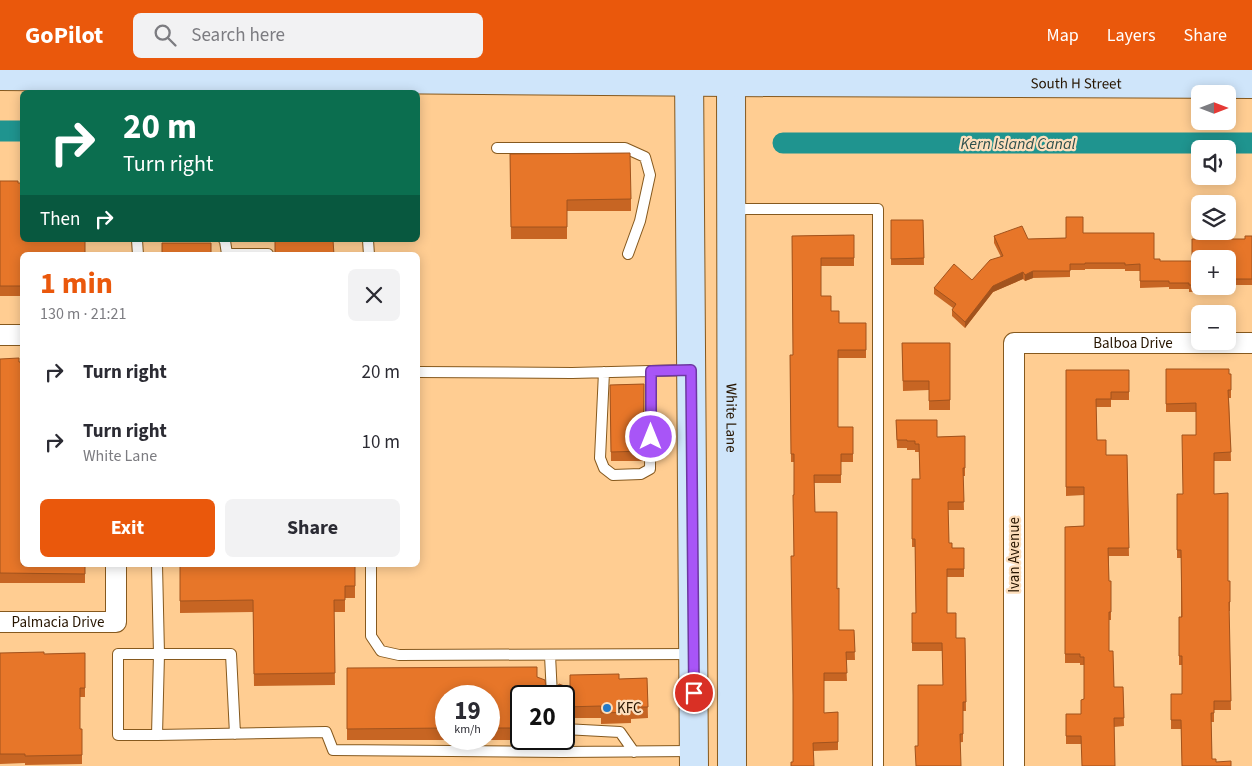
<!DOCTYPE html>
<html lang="en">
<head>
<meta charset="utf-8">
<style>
	body { margin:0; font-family:"Source Sans 3",sans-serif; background:#f2f2f3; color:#2b2b33; height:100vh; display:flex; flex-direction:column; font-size:19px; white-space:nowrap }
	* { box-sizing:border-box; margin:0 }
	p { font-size:16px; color:#7c7c81 }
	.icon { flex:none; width:28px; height:28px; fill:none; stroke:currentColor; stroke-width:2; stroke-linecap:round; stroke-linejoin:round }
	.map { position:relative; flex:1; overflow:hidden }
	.drawer { position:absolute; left:20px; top:182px; width:400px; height:315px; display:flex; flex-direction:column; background:#fff; border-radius:8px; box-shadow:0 2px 12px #0003 }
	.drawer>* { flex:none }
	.top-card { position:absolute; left:20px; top:20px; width:400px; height:152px; border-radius:8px; box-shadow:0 2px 12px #0003; background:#0b6e4f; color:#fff; overflow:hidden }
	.needle { width:32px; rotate:90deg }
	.buttons { position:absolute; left:1191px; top:15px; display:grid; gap:10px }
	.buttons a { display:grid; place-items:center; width:45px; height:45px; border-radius:8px; background:#fff; box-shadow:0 2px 12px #0003; font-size:25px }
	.speed { position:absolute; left:435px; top:615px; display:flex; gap:10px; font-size:25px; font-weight:700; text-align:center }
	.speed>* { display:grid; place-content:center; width:65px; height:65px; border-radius:50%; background:#fff; box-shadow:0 2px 12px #0003; line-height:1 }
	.speed small { font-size:12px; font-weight:400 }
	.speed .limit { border:2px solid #111; border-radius:8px; background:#fff; color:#111 }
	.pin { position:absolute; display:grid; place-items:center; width:42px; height:42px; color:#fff; margin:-21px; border:2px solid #fff; border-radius:50%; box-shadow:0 1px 5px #0007 }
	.me { position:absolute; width:55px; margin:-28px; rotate:0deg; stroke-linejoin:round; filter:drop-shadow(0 0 4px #0008) }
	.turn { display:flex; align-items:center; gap:18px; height:105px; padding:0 20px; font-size:22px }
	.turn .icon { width:65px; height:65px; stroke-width:2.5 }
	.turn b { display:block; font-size:35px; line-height:42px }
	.then { display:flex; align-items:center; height:48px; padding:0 20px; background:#0003; gap:10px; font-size:19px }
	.round { display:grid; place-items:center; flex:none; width:52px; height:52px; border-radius:8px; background:#f2f2f3 }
	.overview { display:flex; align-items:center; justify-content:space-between; height:85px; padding:0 20px }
	h1 { font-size:30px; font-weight:700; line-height:38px; color:#ea580c }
	.action { display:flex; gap:10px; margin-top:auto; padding:10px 20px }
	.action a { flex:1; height:58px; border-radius:8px; background:#ea580c; color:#fff; font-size:20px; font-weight:700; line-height:58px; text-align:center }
	.action a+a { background:#f2f2f3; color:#2b2b33 }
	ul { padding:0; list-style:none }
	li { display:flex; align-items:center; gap:15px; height:70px; padding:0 20px }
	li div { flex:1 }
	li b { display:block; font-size:19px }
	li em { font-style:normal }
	header { display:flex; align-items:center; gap:30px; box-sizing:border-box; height:70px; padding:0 25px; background:#ea580c; color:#fff }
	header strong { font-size:24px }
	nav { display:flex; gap:28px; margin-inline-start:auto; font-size:18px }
	.search { width:350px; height:45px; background:#f2f2f3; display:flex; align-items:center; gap:12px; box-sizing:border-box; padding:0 18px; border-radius:8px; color:#7c7c81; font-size:19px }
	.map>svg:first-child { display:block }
</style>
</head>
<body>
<header>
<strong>GoPilot</strong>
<div class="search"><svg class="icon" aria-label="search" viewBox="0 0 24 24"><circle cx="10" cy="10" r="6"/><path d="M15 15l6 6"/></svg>Search here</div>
<nav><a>Map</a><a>Layers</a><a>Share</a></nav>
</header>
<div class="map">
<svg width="1252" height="696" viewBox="0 0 1252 696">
	<rect width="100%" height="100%" fill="#ffcd92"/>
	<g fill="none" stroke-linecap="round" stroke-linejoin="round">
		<path stroke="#1f948f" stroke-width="21" d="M0,61H22
			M783,73H1252"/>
		<defs>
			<path id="lane" d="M497,78H625L645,87L650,105L640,151L628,184
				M733,139H878V696
				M137,170L138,185
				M224,170L225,171L227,184H268
				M368,170L369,185
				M418,302L572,303L690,300
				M604,302L600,388L604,398L613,405L641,404L650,399L651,301
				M157,495L159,584L157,665L326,662L333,680L562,682L693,681
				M371,495V566L381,581L399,585L693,584
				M550,585L552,626
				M564,659L620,662L634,682
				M157,665H118V584H231L235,664
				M561,669L562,682"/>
			<g id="street">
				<path d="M0,265H22"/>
				<path id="s1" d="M0,552H116V495"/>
				<path id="s2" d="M1014,696V273H1252"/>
			</g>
			<g id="secondary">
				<path d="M689,0L694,696"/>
				<path id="s3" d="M731,0L732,696"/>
				<path id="s4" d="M0,6L730,12L1252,14"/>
			</g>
		</defs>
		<use href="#lane" stroke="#86591e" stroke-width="12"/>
		<use href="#street" stroke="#86591e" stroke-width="22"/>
		<use href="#secondary" stroke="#86591e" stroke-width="30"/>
		<use href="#lane" stroke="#fff" stroke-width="10"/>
		<use href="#street" stroke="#fff" stroke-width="20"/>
		<use href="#secondary" stroke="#cfe5fa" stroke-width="28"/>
	</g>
	<path fill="#c76523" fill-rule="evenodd" d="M510,84L631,129V141H567V169H511Z
		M0,111L22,185V226H0Z
		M891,150H923L924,195H891Z
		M1083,163L1160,191H1192L1252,166V215H1228V189H1200V216H1218V221L1189,222V219H1169V217L1140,218V201H1125V199H1085V200H1070V207L1033,208L1025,211L1023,209L993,222L965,258L952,246V240L953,238L934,224V218L972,210L1001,187L994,173V166L1028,169L1066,168Z
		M854,165V196H821V226L839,253H866V288H838V357H853V392H841V413H814L815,442L837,519L839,560H854L855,590H846L847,611H824V643L838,642V680L813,681L793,692L794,392H791L790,285H793L792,166Z
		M902,273H950V340H929V320L903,321Z
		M0,289L19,292L85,495V513H0Z
		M1166,299L1231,304V328H1229L1231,391H1214V424L1228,511L1230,532V541H1229L1231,640H1214V652H1211L1212,689L1216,692L1231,696H1182L1181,659H1171V624H1182V595H1179V547H1181V488H1177V424H1183L1196,365V342H1166Z
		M1066,300H1129V330H1111V337H1096L1097,370L1106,385H1127L1129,486H1109V511L1111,542V550H1109V581L1114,617H1123L1124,656L1114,657L1081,674H1066V644H1081L1084,629V595H1080V593H1065V457L1084,456V425L1066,426Z
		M644,314L643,391H611L610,315Z
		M896,350L937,367L965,366V406H963L964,440H948L949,473L952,478H964V507H947V543L956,568H965L966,641H963V672L918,676L943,615L942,581H912V543H916L915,477H912V409H920L919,382H915V380H907V378H897Z
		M180,495H355V528H345V542H334L335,615L254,616L253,542L180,543Z
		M0,583L44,584L85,583V627H80V659H82V694L25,695V693L0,694Z
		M347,598L537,607L548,621L552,622L619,609L647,608L648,648L631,649V653L601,654V648H564V626H521V669H538V670H347ZM446,626H489V669H446Z"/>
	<path fill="#a2531d" d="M1033,201V208L1025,211V205Z
		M1023,202V209L993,222L965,258V252L993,216Z"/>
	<path fill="#e77629" stroke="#a2531d" d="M630,83L631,129L567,130V157H511L510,84Z
		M0,111H18V113H22V170H85V185H22V216H0Z
		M1066,147H1083V163H1154V189H1160V191H1192V169H1245V166H1252V209H1228V189H1200V215H1189V213H1169V211H1140V194L1125,195V193H1085V194H1070V201H1033L1025,205L1023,202L993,216L965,252L952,240L956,234L934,218L954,194L972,210L990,190L1003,186L994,166L1022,156L1028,169L1066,168Z
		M891,150H923L924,188L891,189Z
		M854,165V188H821V226H831V241H839V253H866V280H838V357H853V384H841V405H814L815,442H837V519L839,518V560H854L855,582H846L847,603H824V643L838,642V672L813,673L814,696H791V692H793V625L791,486H794L793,425H794V384H791L790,285H793L792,166Z
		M275,170H333L334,185H275Z
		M162,173H211V185H162Z
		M902,273H950V330L929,331V311H903Z
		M19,288V292H22V495H85V504L0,503V289Z
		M1166,299H1229V304H1231V320H1228L1231,382L1214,383V424L1228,423V511H1230V532H1229L1231,631H1214V643H1211L1212,689H1216V692L1231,691V696H1182L1181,650H1171V624H1182V586H1179V547H1182L1181,480H1177V424H1183L1182,365H1196V333L1166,334Z
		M1066,300H1129V322H1111V329H1096L1097,370H1106V385H1127L1129,478H1108L1109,511H1111V542H1109V581H1113L1114,617H1123L1124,648H1114L1115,696H1082L1081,666H1066V644H1081V630L1084,629V587H1080V584H1065V457L1084,456V417H1066Z
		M644,314L643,381L611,382L610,315Z
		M896,350H937V367L965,366V398H963L964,432H948L949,473H952V478H964V499H947V543H956V568H965L966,632H963V664H960L961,696H916L915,676H918V615H943L942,573H912V543H916L915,469H912V409H920L919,374H915V371H907V370H897Z
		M180,495H355V516H345V530H334L335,603L254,604L253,530L180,531Z
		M44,582V584L85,583V618H80V659H82V685L25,686V684H0V583Z
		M537,597V607L545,610L546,618L548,621L552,622L556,620L559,614L570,618V605L619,604V609L647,608L648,637H631V642L601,643V636L564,637V626H521V658H489V626H446V658L347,659V598Z"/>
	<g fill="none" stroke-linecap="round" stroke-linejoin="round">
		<defs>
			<path id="route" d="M651,367V301L691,300L694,623"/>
		</defs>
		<use href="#route" stroke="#6d37a1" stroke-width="12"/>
		<use href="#route" stroke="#a855f7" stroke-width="9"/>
	</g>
	<circle fill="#247ac8" stroke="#fddebc" stroke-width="2" cx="607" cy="638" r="5"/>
	<g text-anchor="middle" stroke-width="4.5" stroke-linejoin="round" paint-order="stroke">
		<g font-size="15" fill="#271500" stroke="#fddebc">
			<text dy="5" stroke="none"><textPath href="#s4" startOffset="1076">South H Street</textPath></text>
			<text dy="5" stroke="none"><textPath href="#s2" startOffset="542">Balboa Drive</textPath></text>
			<text dy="5" stroke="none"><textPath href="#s3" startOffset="348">White Lane</textPath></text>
			<text transform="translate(1014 485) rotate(-90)" y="5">Ivan Avenue</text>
			<text dy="5" stroke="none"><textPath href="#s1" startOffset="58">Palmacia Drive</textPath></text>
		</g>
		<g font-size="15" fill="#271500" stroke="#fddebc" text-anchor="start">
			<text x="617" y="643">KFC</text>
		</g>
		<g font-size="16" font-style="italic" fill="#2e4f4c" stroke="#fddebc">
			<text x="1018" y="79">Kern Island Canal</text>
		</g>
	</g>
</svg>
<div class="buttons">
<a><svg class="needle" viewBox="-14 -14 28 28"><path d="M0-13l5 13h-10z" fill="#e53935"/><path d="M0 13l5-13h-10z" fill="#7c7c81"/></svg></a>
<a><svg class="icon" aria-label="sound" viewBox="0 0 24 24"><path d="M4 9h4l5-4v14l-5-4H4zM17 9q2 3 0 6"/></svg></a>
<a><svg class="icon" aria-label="layers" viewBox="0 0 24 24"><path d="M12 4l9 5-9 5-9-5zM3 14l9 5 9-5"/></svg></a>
<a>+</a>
<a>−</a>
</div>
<div class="speed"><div>19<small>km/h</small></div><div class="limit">20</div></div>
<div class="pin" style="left:694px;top:623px;background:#d93025"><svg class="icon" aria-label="arrive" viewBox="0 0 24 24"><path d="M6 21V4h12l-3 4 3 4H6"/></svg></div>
<svg class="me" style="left:651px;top:367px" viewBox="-20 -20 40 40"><circle r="17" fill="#a855f7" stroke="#fff" stroke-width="3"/><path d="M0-11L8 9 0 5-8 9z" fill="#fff"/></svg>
<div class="top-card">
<div class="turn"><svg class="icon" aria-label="right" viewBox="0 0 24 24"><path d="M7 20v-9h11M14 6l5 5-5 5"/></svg><div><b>20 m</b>Turn right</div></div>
<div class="then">Then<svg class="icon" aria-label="right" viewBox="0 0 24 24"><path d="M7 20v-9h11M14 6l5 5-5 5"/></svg></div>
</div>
<section class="drawer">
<div class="overview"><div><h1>1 min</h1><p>130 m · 21:21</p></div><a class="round"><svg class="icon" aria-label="close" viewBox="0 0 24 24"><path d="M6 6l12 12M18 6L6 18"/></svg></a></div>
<ul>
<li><svg class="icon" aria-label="right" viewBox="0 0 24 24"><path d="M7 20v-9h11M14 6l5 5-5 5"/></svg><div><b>Turn right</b></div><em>20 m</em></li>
<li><svg class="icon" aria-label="right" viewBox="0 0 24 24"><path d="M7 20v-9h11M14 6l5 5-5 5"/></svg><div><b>Turn right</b><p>White Lane</p></div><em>10 m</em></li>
</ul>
<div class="action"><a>Exit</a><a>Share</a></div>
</section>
</div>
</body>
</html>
